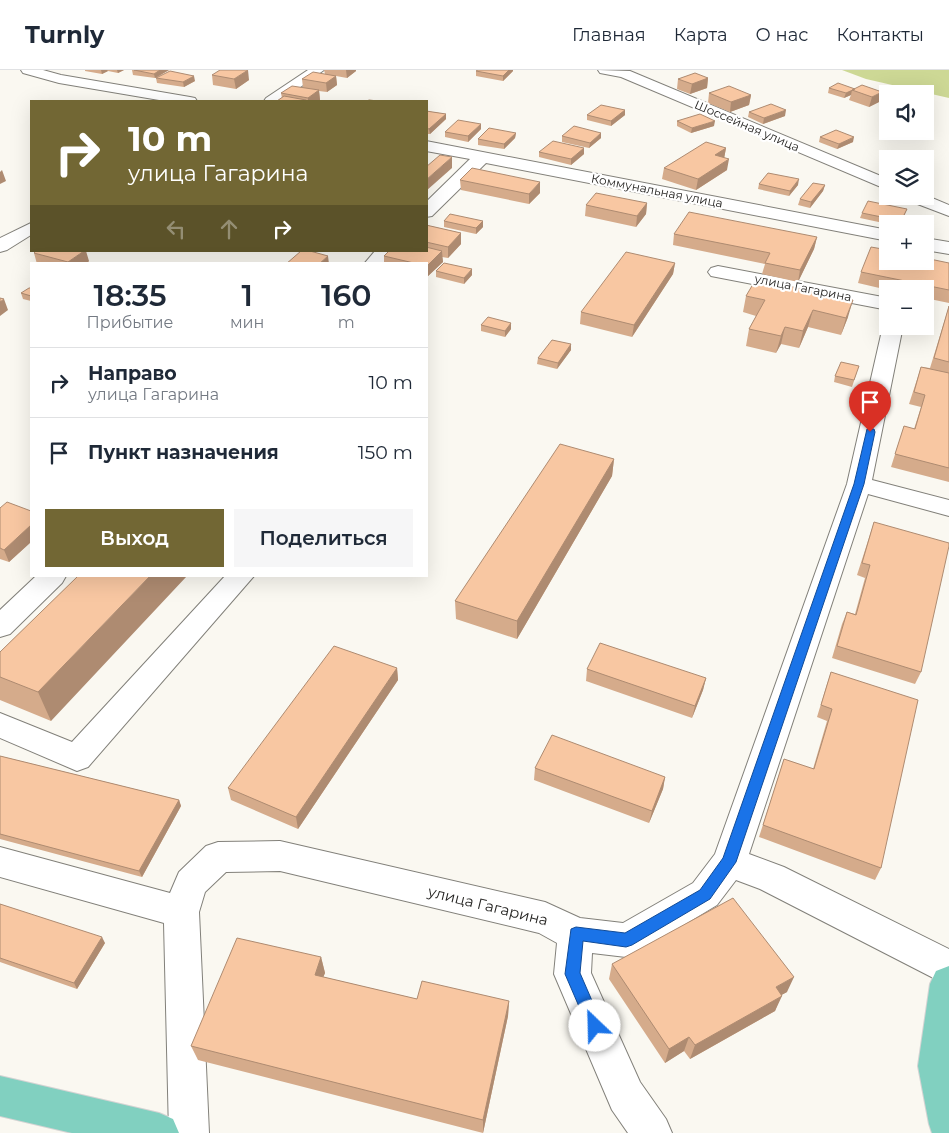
<!DOCTYPE html>
<html lang="ru">
<head>
<meta charset="utf-8">
<style>
	body { margin:0; font-family:Montserrat,sans-serif; background:#f6f6f7; color:#1f2937; height:100vh; display:flex; flex-direction:column; font-size:19px; white-space:nowrap }
	* { box-sizing:border-box; margin:0 }
	p { font-size:16px; color:#747a83 }
	.icon { flex:none; width:28px; height:28px; fill:none; stroke:currentColor; stroke-width:2; stroke-linecap:round; stroke-linejoin:round }
	.map { position:relative; flex:1; overflow:hidden }
	.sheet { position:absolute; left:30px; top:192px; width:398px; height:315px; display:flex; flex-direction:column; background:#fff; border-radius:0px; box-shadow:0 5px 20px #0002 }
	.sheet>* { flex:none }
	.banner { position:absolute; left:30px; top:30px; width:398px; height:152px; border-radius:0px; box-shadow:0 5px 20px #0002; background:#726734; color:#fff; overflow:hidden }
	.tools { position:absolute; left:879px; top:15px; display:grid; gap:10px }
	.tools a { display:grid; place-items:center; width:55px; height:55px; border-radius:0px; background:#fff; box-shadow:0 5px 20px #0002; font-size:25px }
	.pin { position:absolute; display:grid; place-items:center; width:42px; height:42px; color:#fff; margin:-51px -21px; border-radius:50% 50% 50% 0; rotate:-45deg; box-shadow:0 0 5px #0007 }
	.pin .icon { rotate:45deg }
	.me { position:absolute; width:55px; margin:-28px; rotate:336deg; stroke-linejoin:round; filter:drop-shadow(0 0 4px #0008) }
	.turn { display:flex; align-items:center; gap:18px; height:105px; padding:0 15px; font-size:22px }
	.turn .icon { width:65px; height:65px; stroke-width:2.5 }
	.turn b { display:block; font-size:35px; line-height:42px }
	.lanes { display:flex; align-items:center; height:48px; padding:0 15px; background:#0003; justify-content:center; gap:25px; direction:ltr }
	.lanes .off { opacity:.35 }
	.eta { display:flex; justify-content:space-evenly; align-items:center; height:85px; text-align:center }
	.eta b { font-size:30px; font-weight:600; line-height:35px }
	.primary-button { display:flex; gap:10px; margin-top:auto; padding:10px 15px }
	.primary-button a { flex:1; height:58px; border-radius:0px; background:#726734; color:#fff; font-size:20px; font-weight:600; line-height:58px; text-align:center }
	.primary-button a+a { background:#f6f6f7; color:#1f2937 }
	ul { padding:0; list-style:none }
	li { display:flex; align-items:center; gap:15px; height:70px; padding:0 15px; border-top:1px solid #e0e1e3 }
	li div { flex:1 }
	li b { display:block; font-size:19px }
	li em { font-style:normal }
	header { display:flex; align-items:center; gap:30px; box-sizing:border-box; height:70px; padding:0 25px; background:#fff; border-bottom:1px solid #e0e1e3 }
	header strong { font-size:24px }
	nav { display:flex; gap:28px; margin-inline-start:auto; font-size:18px }
	.map>svg:first-child { display:block }
</style>
</head>
<body>
<header>
<strong>Turnly</strong>
<nav><a>Главная</a><a>Карта</a><a>О нас</a><a>Контакты</a></nav>
</header>
<div class="map">
<svg width="949" height="1063" viewBox="0 0 949 1063">
	<rect width="100%" height="100%" fill="#faf8f1"/>
	<path fill="#cdd895" d="M842,0H949V28L866,9Z"/>
	<g fill="none" stroke-linecap="round" stroke-linejoin="round">
		<defs>
			<path id="minor" d="M21,0H43L61,5L190,27L195,28L197,31H165L59,13L23,3Z
				M308,0H324L281,31H264L266,28Z
				M598,0L630,1L888,109V120L621,7L600,3Z
				M426,71L888,160V171L486,93L432,146L426,147V132L470,89L426,81Z
				M925,125L949,135V146L907,130L905,126Z
				M31,153V165L7,180L0,182V168Z
				M925,168L949,172V184L925,180Z
				M375,181H395L384,194H364Z
				M718,196L888,228V240L711,206L708,202L711,198Z
				M888,251V256H903L872,410L949,430V446L868,424L749,784L784,797L949,879V916L760,819L736,810L717,835L639,882L626,887L592,883L591,903L640,1012L666,1049L672,1063H628L612,1040L554,904L557,873L539,863L280,801L226,802L205,822L199,842L209,1063H169L164,853L0,807V777L170,823L179,802L206,776L218,772L280,771L545,832L580,848L623,853L693,813L715,784L847,414L883,256Z
				M36,506H66L62,513L10,564L0,567V540Z
				M225,506H254L88,697L77,701L0,668V643L72,672Z"/>
			<path id="major" d="M949,896V1063H932L929,1054L918,996L930,914L936,901Z
				M0,1006L159,1043L173,1049L179,1063H72L0,1046Z"/>
		</defs>
		<use href="#minor" stroke="#82807a" stroke-width="2"/>
		<use href="#major" stroke="#d4d3d3" stroke-width="2"/>
		<use href="#minor" fill="#fff" fill-rule="evenodd"/>
		<use href="#major" fill="#81d0c0" fill-rule="evenodd"/>
	</g>
	<path fill="#d5ab8b" d="M85,0H124L118,3L108,1L102,4L85,1Z
		M132,0H169L156,8L195,11L184,17L157,13L156,8H155L133,5Z
		M324,0H356V1L347,8L336,6L337,15L327,22L319,21L320,30L318,31H277L282,28L281,23L303,18L302,9L325,4Z
		M476,1H513L503,11L476,6Z
		M212,5L249,10L236,19L213,15Z
		M708,8L707,18L690,24L677,19L678,9Z
		M862,15L879,32L869,37L849,30L851,25L844,28L828,23L829,18L855,19Z
		M709,23L751,25L749,35L730,42L708,33Z
		M625,40V45L611,56L587,50V45Z
		M426,41L446,44V49L430,64H426Z
		M749,42L785,46L763,54L748,47Z
		M677,51L714,56L691,63L677,56Z
		M481,59L468,72L445,67V62Z
		M516,63L515,68L504,79L478,75V69Z
		M562,66L601,68L589,78L562,72Z
		M820,67L853,72L837,79L819,72Z
		M584,78V84L571,95L539,87V82Z
		M726,78L724,88L727,100L696,120L662,109L664,98Z
		M460,110L540,123L529,134L461,120Z
		M759,114L798,115L789,126L758,119Z
		M825,115L823,121L810,138L798,135L800,129Z
		M647,133L646,144L636,157L585,146L586,135Z
		M907,139L901,154H888L860,148L862,143Z
		M444,151L483,157L476,164L444,157Z
		M426,155L461,163V174L448,188L442,187L443,192L427,207H426V194H384V186L426,181Z
		M674,164L817,167L814,179L798,212L762,204L765,194L673,175Z
		M34,183L89,191L86,194H37Z
		M675,193L673,204L632,267L580,254L581,242Z
		M949,193V233L925,228V219H888V220L858,213L861,202Z
		M436,201L472,205L464,214L436,207Z
		M31,218V231L23,229L21,223Z
		M746,226L848,247L841,265L808,257L799,278L781,274L776,283L746,276L749,259L756,246L743,242Z
		M949,236V412L891,397L904,356L914,359L921,337L909,334L921,297L930,298Z
		M511,253V259L505,267L481,261V255Z
		M571,274V280L557,299L537,294L538,288Z
		M857,302L852,317L834,312L835,306Z
		M614,389L612,406L517,569L456,549L455,531Z
		M0,438L31,441V472L9,492L0,489Z
		M874,452L921,602L915,614L832,588L842,554L847,542L855,544L865,508L857,505Z
		M78,506L51,651L0,630V582Z
		M397,598L398,610L298,759L231,730L228,718Z
		M587,599L706,608L703,620L692,648L586,611Z
		M831,602L881,798L875,810L759,767L784,689L813,699L827,651L817,647L827,614Z
		M0,686L179,730L181,736L142,807L0,769Z
		M535,698L665,707L663,719L649,753L534,710Z
		M0,834L105,873L77,919L0,892Z
		M321,887L325,903L323,907L417,929L509,931L508,946L483,1063L198,990L191,976Z
		M612,894L787,922L781,925L775,941L690,989L684,981L665,993L609,909Z"/>
	<path fill="#ae8b71" d="M101,0H107L108,1L102,4Z
		M117,0H124L118,3Z
		M160,0H169L155,8L154,4Z
		M248,0L249,10L236,19L234,9Z
		M346,0H356V1L347,8Z
		M509,0H513V1L503,11V6Z
		M194,6L195,11L184,17L183,12Z
		M336,6L337,15L327,22L326,13Z
		M708,8L707,18L690,24L692,14Z
		M319,20L320,30L318,31H308V28Z
		M852,20L851,25L844,28L846,23Z
		M882,22L879,32L869,37L872,27Z
		M751,25L749,35L730,42L731,32Z
		M625,40V45L611,56V51Z
		M786,40L785,46L763,54L764,48Z
		M446,44V49L430,64L429,59Z
		M715,51L714,56L691,63L692,58Z
		M481,54V59L468,72V66Z
		M516,63L515,68L504,79V74Z
		M601,63V68L589,78L590,73Z
		M854,67L853,72L837,79L839,74Z
		M584,78V84L571,95V89Z
		M726,78L724,89L715,85Z
		M452,87V98L426,121V110Z
		M729,89L727,100L696,120L698,109Z
		M2,100L6,111L0,114V102Z
		M799,109L798,115L789,126L790,121Z
		M540,112V123L529,134V124Z
		M825,115L823,121L810,138L811,132Z
		M647,133L646,144L636,157L637,146Z
		M483,151V157L476,164V158Z
		M461,163V174L448,188V177Z
		M817,167L814,179L798,212L800,200Z
		M84,181H86L89,191L86,194H69L68,192Z
		M442,181L443,192L427,207V196Z
		M328,186L329,194H319Z
		M675,193L673,204L632,267L634,255Z
		M472,199V205L464,214V208Z
		M4,229L8,240L0,246V232Z
		M853,230L848,247L841,265L846,248Z
		M813,240L808,257L799,278L803,261Z
		M511,253V259L505,267V261Z
		M785,257L781,274L776,283L781,266Z
		M571,274V280L557,299L558,293Z
		M614,389L612,406L517,569V551Z
		M31,455V472L9,492L4,480Z
		M150,506H187L51,651L38,622Z
		M397,598L398,610L298,759L296,747Z
		M706,608L703,620L692,648L695,636Z
		M665,707L663,719L649,753L652,741Z
		M179,730L181,736L142,807L139,801Z
		M102,867L105,873L77,919L74,913Z
		M321,887L325,903L318,920L315,905Z
		M794,907L787,922L769,932L776,917Z
		M782,926L775,941L690,989L695,975Z
		M509,931L508,946L483,1063V1050Z
		M689,967L684,981L665,993L669,979Z"/>
	<path fill="#f8c7a2" stroke="#ae8b71" d="M134,0H160L154,4Z
		M220,0H248L234,9L212,5Z
		M478,0H509L503,6L476,1Z
		M170,1L194,6L183,12L156,8Z
		M313,2L336,6L326,13L302,9Z
		M695,3L708,8L692,14L678,9Z
		M838,13L855,19L846,23L829,18Z
		M862,15L882,22L872,27L852,20Z
		M292,16L319,20L308,28L281,23Z
		M729,16L751,25L731,32L709,23Z
		M284,26L306,30L305,31H277Z
		M369,30L378,31H367Z
		M771,34L786,40L764,48L749,42Z
		M601,35L625,40L611,51L587,45Z
		M426,41L446,44L429,59L426,58Z
		M700,44L715,51L692,58L677,51Z
		M458,50L481,54L468,66L445,62Z
		M574,56L601,63L590,73L562,66Z
		M489,58L516,63L504,74L478,69Z
		M836,60L854,67L839,74L820,67Z
		M553,71L584,78L571,89L539,82Z
		M706,72L726,78L715,85L729,89L698,109L664,98Z
		M440,85L452,87L426,110V97Z
		M472,98L540,112L529,124L460,110Z
		M768,103L799,109L790,121L759,114Z
		M813,113L825,115L811,132L800,129Z
		M596,123L647,133L637,146L586,135Z
		M868,131L907,139L901,151L862,143Z
		M689,142L817,167L800,200L765,193L770,183L674,164Z
		M450,144L483,151L476,158L444,151Z
		M426,155L461,163L448,177L426,172Z
		M426,177L442,181L427,196H426V194H418L384,186L389,181H426Z
		M871,177L888,180V191H925V188L949,193V220L861,202Z
		M36,181H84L68,192L34,183Z
		M301,181H310L328,186L319,194H286Z
		M626,182L675,193L634,255L581,242Z
		M444,193L472,199L464,208L436,201Z
		M756,209L853,230L846,248L813,240L803,261L785,257L781,266L749,259L765,230L746,226Z
		M29,218H31V226L21,223Z
		M0,228L4,229L0,232Z
		M949,236V292L934,288Z
		M488,247L511,253L505,261L481,255Z
		M552,270L571,274L558,293L538,288Z
		M841,292L859,296L854,310L835,306Z
		M921,297L949,303V398L895,384L904,356L915,359L925,325L914,322Z
		M560,374L614,389L517,551L455,531Z
		M7,432L31,441V455L4,480L0,478V438Z
		M874,452L949,473V476L921,602L837,576L847,542L856,545L870,495L862,493Z
		M78,506H150L38,622L0,607V582Z
		M600,573L706,608L695,636L587,599Z
		M334,576L397,598L296,747L228,718Z
		M831,602L918,630L881,798L763,755L784,689L814,699L832,639L821,635Z
		M552,665L665,707L652,741L535,698Z
		M0,686L179,730L139,801L0,764Z
		M733,828L794,907L776,917L782,926L695,975L689,967L669,979L612,894Z
		M0,834L102,867L74,913L0,888Z
		M237,868L321,887L315,905L417,929L422,911L509,931L483,1050L191,976Z"/>
	<path fill="#1a73e8" stroke="#114b97" d="M867,359H874L875,362L864,414L736,792L710,829L632,875L626,877L583,871L580,903L603,956L601,962L595,964L590,962L565,904L571,859L576,857L625,863L700,820L723,788L854,414Z"/>
	<g text-anchor="middle" stroke-width="4.5" stroke-linejoin="round" paint-order="stroke">
		<g font-size="12" fill="#262523" stroke="#fff">
			<text transform="translate(747 56) rotate(23)" y="4">Шоссейная улица</text>
			<text transform="translate(657 121) rotate(11)" y="4">Коммунальная улица</text>
			<text transform="translate(803 218) rotate(11)" y="4">улица Гагарина</text>
		</g>
		<g font-size="15" fill="#262523" stroke="#fff">
			<text transform="translate(488 836) rotate(14)" y="5">улица Гагарина</text>
		</g>
	</g>
</svg>
<div class="tools">
<a><svg class="icon" aria-label="sound" viewBox="0 0 24 24"><path d="M4 9h4l5-4v14l-5-4H4zM17 9q2 3 0 6"/></svg></a>
<a><svg class="icon" aria-label="layers" viewBox="0 0 24 24"><path d="M12 4l9 5-9 5-9-5zM3 14l9 5 9-5"/></svg></a>
<a>+</a>
<a>−</a>
</div>
<div class="pin" style="left:870px;top:362px;background:#d93025"><svg class="icon" aria-label="arrive" viewBox="0 0 24 24"><path d="M6 21V4h12l-3 4 3 4H6"/></svg></div>
<svg class="me" style="left:595px;top:956px" viewBox="-20 -20 40 40"><circle r="19" fill="#fff"/><path d="M0-13L10 11 0 6-10 11z" fill="#1a73e8"/></svg>
<div class="banner">
<div class="turn"><svg class="icon" aria-label="right" viewBox="0 0 24 24"><path d="M7 20v-9h11M14 6l5 5-5 5"/></svg><div><b>10 m</b>улица Гагарина</div></div>
<div class="lanes"><svg class="icon off" aria-label="left" viewBox="0 0 24 24"><path d="M17 20v-9H6M10 6l-5 5 5 5"/></svg><svg class="icon off" aria-label="ahead" viewBox="0 0 24 24"><path d="M12 20V5M6 11l6-6 6 6"/></svg><svg class="icon" aria-label="right" viewBox="0 0 24 24"><path d="M7 20v-9h11M14 6l5 5-5 5"/></svg></div>
</div>
<section class="sheet">
<div class="eta">
<div><b>18:35</b><p>Прибытие</p></div>
<div><b>1</b><p>мин</p></div>
<div><b>160</b><p>m</p></div>
</div>
<ul>
<li><svg class="icon" aria-label="right" viewBox="0 0 24 24"><path d="M7 20v-9h11M14 6l5 5-5 5"/></svg><div><b>Направо</b><p>улица Гагарина</p></div><em>10 m</em></li>
<li><svg class="icon" aria-label="arrive" viewBox="0 0 24 24"><path d="M6 21V4h12l-3 4 3 4H6"/></svg><div><b>Пункт назначения</b></div><em>150 m</em></li>
</ul>
<div class="primary-button"><a>Выход</a><a>Поделиться</a></div>
</section>
</div>
</body>
</html>
